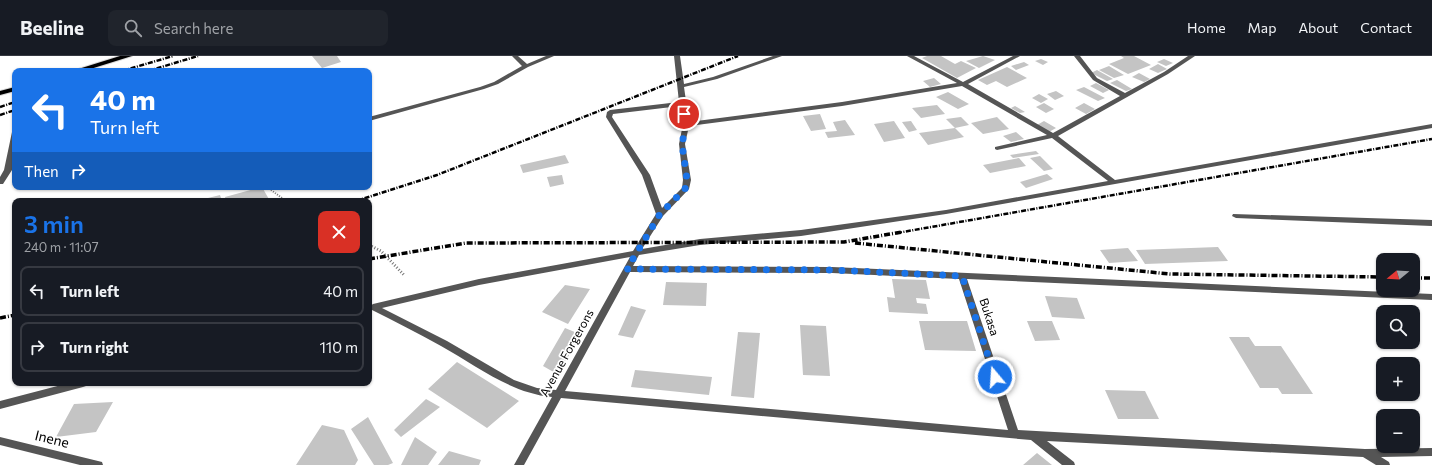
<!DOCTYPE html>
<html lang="en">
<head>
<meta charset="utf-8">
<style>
	body { margin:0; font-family:Commissioner,sans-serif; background:#20242c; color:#f1f3f6; height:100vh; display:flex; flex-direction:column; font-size:15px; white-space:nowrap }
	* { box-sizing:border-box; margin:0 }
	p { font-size:13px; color:#9ea1a6 }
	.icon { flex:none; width:22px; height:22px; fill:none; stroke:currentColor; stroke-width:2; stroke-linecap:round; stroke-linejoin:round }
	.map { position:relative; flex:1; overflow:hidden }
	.drawer { position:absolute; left:12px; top:142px; width:360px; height:188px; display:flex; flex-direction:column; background:#171b24; border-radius:8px; box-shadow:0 1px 3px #0004 }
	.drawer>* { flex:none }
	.banner { position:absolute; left:12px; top:12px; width:360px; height:122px; border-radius:8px; box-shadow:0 1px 3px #0004; background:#1a73e8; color:#fff; overflow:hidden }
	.needle { width:26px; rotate:252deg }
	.fabs { position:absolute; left:1376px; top:197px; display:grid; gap:8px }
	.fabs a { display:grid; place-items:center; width:44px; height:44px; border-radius:8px; background:#171b24; box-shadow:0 1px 3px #0004; font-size:20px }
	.pin { position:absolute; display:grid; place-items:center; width:34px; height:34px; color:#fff; margin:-17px; border:2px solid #fff; border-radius:50%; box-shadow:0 1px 4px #0007 }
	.me { position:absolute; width:44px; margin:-22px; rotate:342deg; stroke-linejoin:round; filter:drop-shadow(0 0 3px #0008) }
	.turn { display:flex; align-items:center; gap:14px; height:84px; padding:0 12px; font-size:18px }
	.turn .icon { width:52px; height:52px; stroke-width:2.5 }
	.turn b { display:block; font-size:28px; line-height:34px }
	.then { display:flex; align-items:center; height:38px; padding:0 12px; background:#0003; gap:8px; font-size:15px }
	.round { display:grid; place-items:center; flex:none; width:42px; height:42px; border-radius:8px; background:#20242c }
	.summary { display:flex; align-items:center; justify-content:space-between; height:68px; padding:0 12px }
	h1 { font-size:24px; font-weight:600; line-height:30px; color:#1a73e8 }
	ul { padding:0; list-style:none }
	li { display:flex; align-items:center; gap:12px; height:50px; margin:0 8px 6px; padding:0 4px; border:2px solid #363941; border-radius:8px }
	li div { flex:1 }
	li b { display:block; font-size:15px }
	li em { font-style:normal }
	header { display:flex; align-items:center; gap:24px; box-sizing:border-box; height:56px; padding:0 20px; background:#171b24; border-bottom:1px solid #363941 }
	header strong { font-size:19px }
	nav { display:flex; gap:22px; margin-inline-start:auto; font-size:14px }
	.search { width:280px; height:36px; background:#20242c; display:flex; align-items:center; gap:10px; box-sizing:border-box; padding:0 14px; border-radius:8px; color:#9ea1a6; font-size:15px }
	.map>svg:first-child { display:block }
</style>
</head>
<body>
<header>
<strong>Beeline</strong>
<div class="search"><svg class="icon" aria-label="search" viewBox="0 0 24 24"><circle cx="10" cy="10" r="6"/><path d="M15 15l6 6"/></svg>Search here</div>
<nav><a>Home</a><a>Map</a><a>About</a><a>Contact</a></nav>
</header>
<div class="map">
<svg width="1432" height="409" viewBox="0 0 1432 409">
	<rect width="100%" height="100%" fill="#fff"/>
	<path fill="#c4c4c4" d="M312,0H337L341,6L322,12Z
		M927,0H941L955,8L961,5L976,12L957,22L922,2Z
		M983,0L995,4L979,12L966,5Z
		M1121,0H1134L1151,9L1128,18L1109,8L1124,2Z
		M1041,3L1048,6L1043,9L1035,5Z
		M1164,3L1173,7L1166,10L1157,6Z
		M1024,6L1029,9L1016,14L1011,10Z
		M1158,8L1167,13L1158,17L1149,13Z
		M1109,10L1124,19L1114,22L1099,14Z
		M1007,11L1027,22L1007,31L996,25L987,29L978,24Z
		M1097,14L1113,23L1107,25L1091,17Z
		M1139,17L1150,23L1144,26L1132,21Z
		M934,22L941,28L930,31L923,25Z
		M1117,24L1132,33L1126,35L1110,27Z
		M1096,27L1109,34L1103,37L1090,30Z
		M1084,31L1105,42L1098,45L1076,34Z
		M1056,35L1064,40L1055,44L1047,38Z
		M948,36L969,48L958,53L936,41Z
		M1039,38L1048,43L1041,47L1032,42Z
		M1044,47L1054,53L1046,57L1036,51Z
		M1084,47L1095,53L1086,58L1075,52Z
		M937,49L945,58L921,62L912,52Z
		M1015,50L1025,56L1020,57L1011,52Z
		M820,58L826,73L811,75L803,60Z
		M961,61L969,69L955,72L946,63Z
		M997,61L1009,73L983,78L971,67Z
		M845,64L855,79L828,82L825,76L837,75L833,66Z
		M894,65L905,82L884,86L874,68Z
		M911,65L917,74L909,76L902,66Z
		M1044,65L1056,72L1049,76L1037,69Z
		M955,72L964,81L928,89L919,77Z
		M1016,76L1024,83L1011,86L1003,80Z
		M1036,95L1039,98L1013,102L1010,99Z
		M565,99L569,107L523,117L520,109Z
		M1040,100L1053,113L1044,115L1030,102Z
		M1019,102L1026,110L990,117L983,109Z
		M1047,118L1053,123L1026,132L1020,126Z
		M562,119L564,128L550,131L547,121Z
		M262,131L270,145H226L225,141Z
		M220,139L222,145H200V144Z
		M1218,191L1228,205L1145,208L1136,194Z
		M1128,192L1138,205L1109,207L1100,194Z
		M892,223L926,224L930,243L916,242L917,247L926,248L928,258L889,256L887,241L895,242Z
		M666,226L707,227L706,250L663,249Z
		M565,229L590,233L568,268L542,256Z
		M1045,240L1077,242L1085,263L1052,261Z
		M631,250L646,254L633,282L618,279Z
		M919,265H967L976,295L925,294Z
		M1027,265H1052L1060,284L1035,285Z
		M800,269L826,270L830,320L803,319Z
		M565,272L582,279L557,318L543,310Z
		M738,276L760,277L754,342L731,340Z
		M1229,281H1249L1255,290H1281L1313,338H1282L1278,332H1260Z
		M457,306L519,345L487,372L428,333Z
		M635,314L712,321L709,339L631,331Z
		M1105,334L1145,335L1159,363H1118Z
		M426,343L440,351L401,381L394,374Z
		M113,346L96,376L56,381L74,348Z
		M368,361L393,407L388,409H374L351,373Z
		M322,369L344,374L358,404L355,409H296Z
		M415,381L437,396L428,409H401Z
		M449,395L481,404L479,409H438Z
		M1037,397L1052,409H1023Z"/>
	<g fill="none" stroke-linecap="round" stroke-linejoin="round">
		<defs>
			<path id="primary" d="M120,0H132L84,15H72Z
				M15,31V35L0,39V35Z"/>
		</defs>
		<use href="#primary" stroke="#dbdbdb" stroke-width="2"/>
		<path stroke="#777" stroke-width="2" stroke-dasharray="1 1.5" stroke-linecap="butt" d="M267,131L286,145"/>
		<path stroke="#777" stroke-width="3" stroke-dasharray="1 2" stroke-linecap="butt" d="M369,189L381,195L404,219"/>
		<path fill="#555" fill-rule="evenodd" d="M512,0H518L527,8L546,0H554L528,11L498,28L484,33L369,65V61L480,31L494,26L522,10Z
			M674,0H680L684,28L713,21L773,0H782L717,23L684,31L689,66L842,46L957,27L907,0H914L963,26L1013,0H1020L968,28L1053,77L1120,40L1093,24L1074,0H1080L1097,22L1125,37L1164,16L1188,0H1195L1168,18L1058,80L1115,124L1432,68V72L946,158L801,180L700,189L639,199L633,210L832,211L1432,238V244L967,223L1018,374L1365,393L1432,392V400L1381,401L1389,406L1390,409H1376L1363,401L1047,385L1074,406L1075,409H1062L1031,384L561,342L524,409H514L552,341C510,337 477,310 441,290C418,277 394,265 370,253L369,251L373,248L479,223L633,195L656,158L642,119L606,61L607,56L610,54L679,46ZM962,30L1047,79L995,91V93L997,94L1052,82L1108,125L946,154L801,174L700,183L642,193L663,160L689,133L691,124L685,88L689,70L842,50ZM680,50L683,68L679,88L683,124L682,132L662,152L650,119L612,61L613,58ZM630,201L556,334L537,332L514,324L447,285L382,252L479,229ZM630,216L832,217L959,223L1008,374L565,335Z
			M15,74V95L12,114L3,128H0V121L4,114L12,76Z
			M1233,158L1432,164V170L1236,162L1232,160Z
			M69,327H88L86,330L83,331L0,353V345Z
			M0,381L98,405L102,406L103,409H80L0,389Z"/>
		<use href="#primary" fill="#000" fill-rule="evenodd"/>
		<path stroke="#000" stroke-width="2.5" stroke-dasharray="5 1.5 1 1.5" stroke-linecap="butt" d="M122,15L173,0
			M148,15L198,0
			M0,51L15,46
			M0,59L15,54
			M356,145L437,119L738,0
			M897,177L1432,83"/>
		<path stroke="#000" stroke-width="3.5" stroke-dasharray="6 2 1 2" stroke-linecap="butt" d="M855,187L1170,218L1383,221
			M369,203L466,187L844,186L902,176
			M1413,222H1432
			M0,262L15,259"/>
	</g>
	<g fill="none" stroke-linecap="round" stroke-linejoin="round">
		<path stroke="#1a73e8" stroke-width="7" stroke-dasharray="0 12.6" d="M684,58L686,68L682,88L687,124L685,133L660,158L627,213L832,214L962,220L995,321"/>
	</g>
	<g text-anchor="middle" stroke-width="3.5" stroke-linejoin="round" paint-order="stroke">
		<g font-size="12" fill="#000" stroke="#fff">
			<text transform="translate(989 261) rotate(72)" y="4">Bukasa</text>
			<text transform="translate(567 297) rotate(-61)" y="4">Avenue Forgerons</text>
		</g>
		<g font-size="14" fill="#000" stroke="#fff">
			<text transform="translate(52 383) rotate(14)" y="5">Inene</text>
		</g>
	</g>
</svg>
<div class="fabs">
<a><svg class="needle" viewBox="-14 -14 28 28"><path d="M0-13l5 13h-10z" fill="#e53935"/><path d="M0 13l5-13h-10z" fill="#9ea1a6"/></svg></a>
<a><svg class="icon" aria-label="search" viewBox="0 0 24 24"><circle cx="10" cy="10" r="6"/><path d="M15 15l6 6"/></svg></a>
<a>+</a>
<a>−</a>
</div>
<div class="pin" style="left:684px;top:58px;background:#d93025"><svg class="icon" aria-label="arrive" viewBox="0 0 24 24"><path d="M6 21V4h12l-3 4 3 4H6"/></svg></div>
<svg class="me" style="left:995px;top:321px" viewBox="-20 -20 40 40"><circle r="17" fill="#1a73e8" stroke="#fff" stroke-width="3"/><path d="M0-11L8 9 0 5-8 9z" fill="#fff"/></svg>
<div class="banner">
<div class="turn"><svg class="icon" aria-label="left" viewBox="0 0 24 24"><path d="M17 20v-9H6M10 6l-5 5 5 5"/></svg><div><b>40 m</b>Turn left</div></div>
<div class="then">Then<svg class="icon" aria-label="right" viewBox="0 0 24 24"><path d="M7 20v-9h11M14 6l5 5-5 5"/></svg></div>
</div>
<section class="drawer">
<div class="summary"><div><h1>3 min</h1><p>240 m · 11:07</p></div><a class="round" style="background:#d93025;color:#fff"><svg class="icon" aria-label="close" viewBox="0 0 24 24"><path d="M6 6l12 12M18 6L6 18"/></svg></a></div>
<ul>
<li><svg class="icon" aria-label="left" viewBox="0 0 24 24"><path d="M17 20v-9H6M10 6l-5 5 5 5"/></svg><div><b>Turn left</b></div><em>40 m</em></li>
<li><svg class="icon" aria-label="right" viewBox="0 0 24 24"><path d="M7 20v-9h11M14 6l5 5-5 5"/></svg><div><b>Turn right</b></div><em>110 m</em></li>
</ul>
</section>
</div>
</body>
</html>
